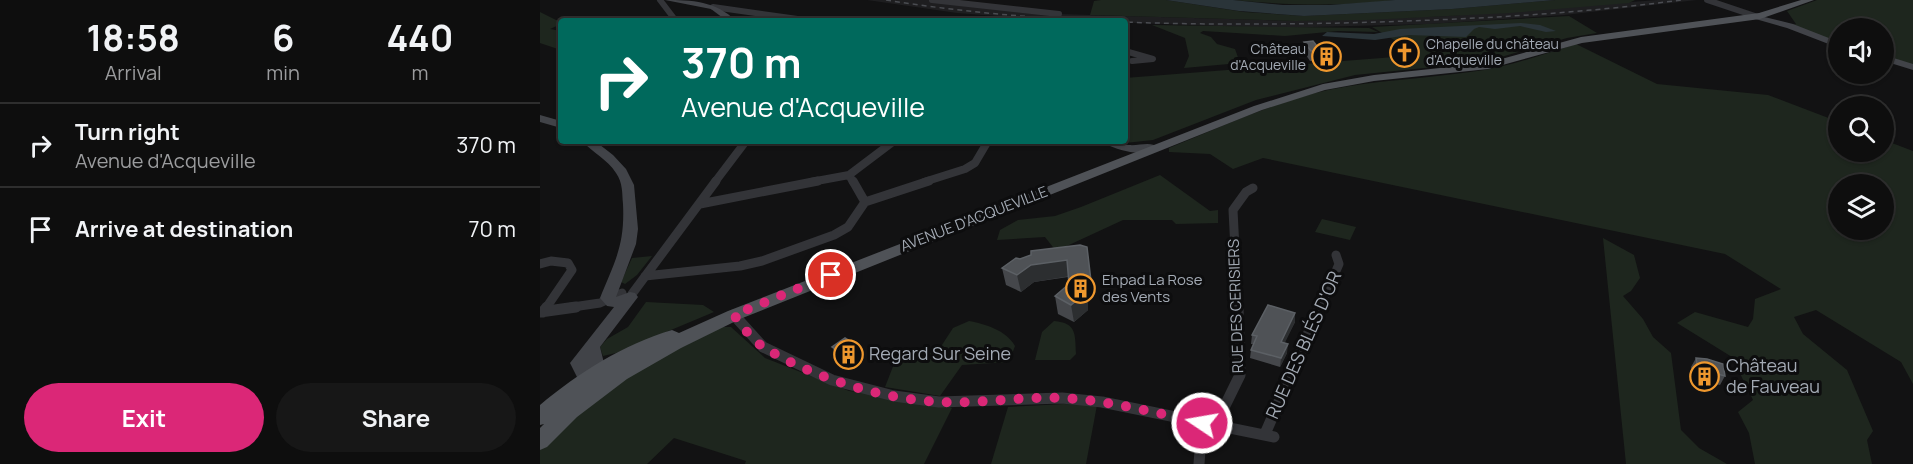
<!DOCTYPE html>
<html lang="en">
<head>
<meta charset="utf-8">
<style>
	body { margin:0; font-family:Manrope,sans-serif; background:#171717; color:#f1f3f6; height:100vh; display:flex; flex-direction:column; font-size:22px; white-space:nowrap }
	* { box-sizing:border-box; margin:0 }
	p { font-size:20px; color:#9b9c9e }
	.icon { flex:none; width:33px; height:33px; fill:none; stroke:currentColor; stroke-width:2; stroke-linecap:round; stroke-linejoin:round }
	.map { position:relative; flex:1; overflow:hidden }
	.details { display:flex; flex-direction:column; background:#0e0e0e; width:540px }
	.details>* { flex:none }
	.guide { position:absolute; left:18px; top:18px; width:570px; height:126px; border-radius:6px; box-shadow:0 2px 4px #0004,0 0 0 2px #2e2e2e; background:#00695c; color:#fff; overflow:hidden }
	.fabs { position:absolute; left:1288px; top:18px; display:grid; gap:12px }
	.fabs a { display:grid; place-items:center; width:66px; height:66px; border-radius:50%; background:#0e0e0e; box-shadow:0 2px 4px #0004,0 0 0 2px #2e2e2e; font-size:30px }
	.pin { position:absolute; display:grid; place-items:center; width:51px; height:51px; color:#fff; margin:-26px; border:3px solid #fff; border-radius:50%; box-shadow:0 2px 6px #0007 }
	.me { position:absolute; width:66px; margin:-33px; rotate:282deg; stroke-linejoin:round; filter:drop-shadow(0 0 4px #0008) }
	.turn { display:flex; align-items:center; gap:21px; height:126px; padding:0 24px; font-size:27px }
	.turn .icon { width:78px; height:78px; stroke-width:2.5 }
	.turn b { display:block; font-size:42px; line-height:51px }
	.eta { display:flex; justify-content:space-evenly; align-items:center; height:102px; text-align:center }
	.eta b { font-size:36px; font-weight:700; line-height:42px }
	.cta { display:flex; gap:12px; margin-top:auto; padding:12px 24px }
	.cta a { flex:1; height:69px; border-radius:36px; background:#db2777; color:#fff; font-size:24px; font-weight:700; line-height:69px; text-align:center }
	.cta a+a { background:#171717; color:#f1f3f6 }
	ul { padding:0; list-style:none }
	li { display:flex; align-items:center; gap:18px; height:84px; padding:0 24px; border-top:2px solid #2e2e2e }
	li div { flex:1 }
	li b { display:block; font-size:22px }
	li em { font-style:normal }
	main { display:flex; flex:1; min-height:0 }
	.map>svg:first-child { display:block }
</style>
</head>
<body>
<main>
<section class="details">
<div class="eta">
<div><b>18:58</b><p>Arrival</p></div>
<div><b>6</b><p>min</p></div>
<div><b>440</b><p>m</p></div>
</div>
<ul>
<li><svg class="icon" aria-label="right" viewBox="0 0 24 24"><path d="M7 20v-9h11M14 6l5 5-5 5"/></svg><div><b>Turn right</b><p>Avenue d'Acqueville</p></div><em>370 m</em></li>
<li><svg class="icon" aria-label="arrive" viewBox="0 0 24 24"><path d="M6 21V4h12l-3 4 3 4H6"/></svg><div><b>Arrive at destination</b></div><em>70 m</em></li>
</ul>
<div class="cta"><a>Exit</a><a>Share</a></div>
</section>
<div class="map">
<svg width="1373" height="464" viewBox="0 0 1373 464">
	<rect width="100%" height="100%" fill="#121213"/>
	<path fill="#1e1e20" d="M327,0H389L516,14L755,21L907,16L1117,0H1157L1024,15L890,24L734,28L512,20L417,13Z"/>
	<path fill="#1e261e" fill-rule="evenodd" d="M561,0H626L704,12L764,16L912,9L1015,0H1095L1089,3L970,13L827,20L755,21L550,15L554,1Z
		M693,0H855C800,7 747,5 693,0Z
		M1277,0H1373V65L1344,57V28H1299V43L1250,25L1256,24L1247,11Z
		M0,12L16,20H29L21,21V24L10,29L21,31V50L0,43Z
		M1029,16L1057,33L1027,38L944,62L815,75L716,100L613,140L585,143L571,141H585V78L880,55L832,27Z
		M612,25L829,28L838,32L798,31L745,36L663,31L660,33L671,37L677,44L695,49L700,63L644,68L649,56L645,38Z
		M1036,44L1117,84L1228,95L1299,122V152H1344V140L1373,151V384L1361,362L1276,310L1254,317L1263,334L1307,370L1333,431L1327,440L1332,464H1215L1209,433L1198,412L1213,400L1192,357L1137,323L1155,312L1208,327L1213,319L1215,299L1241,289L1185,254L723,158L693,169L670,154L629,152V148C681,127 734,102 788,90C835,80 883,79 930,72C966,68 1001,55 1036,44ZM1299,184H1344V230H1299Z
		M620,175L670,211L678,210V223L636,224L632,220H583L516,251L505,237L457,240L460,230L478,220L515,216L541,207Z
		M782,219L816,227L810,240L775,232Z
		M1063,238L1094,255L1100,278L1091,291L1083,296L1103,319L1113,337L1131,353L1141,430L1159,448L1187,464H1086Z
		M112,256L97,275L85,284L81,282L92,258Z
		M106,302L163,305L174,312L76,353L63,356L60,347L67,339L88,327Z
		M429,321C445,324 466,330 475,346L469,362L422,365L400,396L345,387L354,364L387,355L400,348L413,328Z
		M514,321C537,323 535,334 536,354L530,360H495L502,332Z
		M181,327H191L225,358L309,391L394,401L412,408L384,464H205L206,461L134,438L107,464H0V450L17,430L95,370Z
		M524,404L557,405L546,464H451L468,407Z"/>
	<path fill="#2a3439" d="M626,0H693L743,5H790L855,0H1015L912,9L764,16L699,11Z
		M981,23L1000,25L1016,31L1006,32L980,26L955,29L939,27L934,29L926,37L869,35L835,40L782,36L787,32L834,34L860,29Z"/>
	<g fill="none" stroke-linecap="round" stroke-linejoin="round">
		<path stroke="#333438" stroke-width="6" d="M120,0L136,21
			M392,0L519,14L518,16
			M1167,0L1215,16
			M173,7L272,21
			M585,51L613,59L592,61"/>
		<path stroke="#333438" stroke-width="8" d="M309,175L313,182
			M175,182L206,141
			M271,182L309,175L354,141
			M384,182L425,169L435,163L448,141"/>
		<path stroke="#333438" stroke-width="9" d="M313,181L325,202
			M160,204L278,181
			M0,264L11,261L28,263L32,270L6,308
			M105,276L200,266L222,261L294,235L308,227L325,202L389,181
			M92,294L176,181
			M26,308L60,303L82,293
			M698,308L693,210L706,192L713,188
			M780,308L799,264L796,255"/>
		<path stroke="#333438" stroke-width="11" d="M0,312L36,307
			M3,312L7,307
			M194,315L223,347L292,380L354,396L399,402L522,398L562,402L734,437
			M675,426L700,375L698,307
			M725,434L780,307
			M659,464L662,423"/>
		<path fill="#414348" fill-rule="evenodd" d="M125,0C152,0 176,1 196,21H187L171,9Z
			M1212,14L1253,24L1299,42V48L1247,28L1212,18Z
			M1344,55L1373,64V70L1344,61Z
			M0,115L21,121V128L0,122Z
			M42,141H55L73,155L86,169L94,185L98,229L96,244L76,297L90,292L95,293L98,297L60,347L64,363L60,378L44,380L38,379L30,363L74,307L67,306L60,298C75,261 85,245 83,204C82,193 83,183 76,173C67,159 53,153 42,141Z
			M565,141C574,141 581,145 589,145C599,146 610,141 618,147C604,158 580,151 566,144Z"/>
		<path fill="#4f5257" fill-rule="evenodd" d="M1261,0H1274L1220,19L1042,43L948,69L834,81L785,90L722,110L200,319L141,348L87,379L37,417L7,447L0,450V428L4,424L0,425V405C38,373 84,344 132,330L139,333L188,311L714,106L783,84L834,75L947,63L1041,37L1219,13Z"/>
		<path stroke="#4a4c51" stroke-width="1.5" stroke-dasharray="5 4" stroke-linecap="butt" d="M346,0C496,24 651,26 802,23C916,20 1029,15 1141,0"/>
	</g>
	<path fill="#45474b" d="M764,42L780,50L779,60L770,61L764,52Z
		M547,247L553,298L548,299V310L534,322L518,314L515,296L529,284L528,277L494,282L481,292L466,285L462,268L480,259Z
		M755,313V322L744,343L747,353L740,367L710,358L711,350L713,344H711L712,335Z
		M316,345L320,353L307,362L296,355L292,347Z
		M1156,358L1185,376L1180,385L1153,378L1151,367Z"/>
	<path fill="#2c2e30" d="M527,260L530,276L494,282L481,292L477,275L491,265Z
		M545,282L548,299V310L534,322L531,305Z
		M755,313V322L741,351V342Z
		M748,344L747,353L740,367L741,358Z
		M316,345L320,353L307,362L303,353Z"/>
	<path fill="#4f5256" stroke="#5c6065" stroke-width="1.5" d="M773,41L780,50L771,51L764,42Z
		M540,245L547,247L551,281L545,282V293L531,305L515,296L529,284L527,260L491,265L477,275L462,268L476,258L480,259L491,255V251Z
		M728,305L755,313L741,342L748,344L741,358L711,350L717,336L712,335Z
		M305,338L316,345L303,353L292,347Z
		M1156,358L1167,359L1183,364L1185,376L1158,369Z"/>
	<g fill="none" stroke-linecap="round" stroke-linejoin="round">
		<path stroke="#db2777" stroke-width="10" stroke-dasharray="0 18" d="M291,275L194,315C202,326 213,341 225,348C273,378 345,400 401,402C442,404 483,396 524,398C571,401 617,413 662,423"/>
	</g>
	<defs>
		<symbol id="church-ring" viewBox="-11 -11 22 22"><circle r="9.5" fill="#0d0d0e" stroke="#ef982e" stroke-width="1.5"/><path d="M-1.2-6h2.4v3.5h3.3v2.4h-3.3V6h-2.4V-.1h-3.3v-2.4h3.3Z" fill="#ef982e"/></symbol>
		<symbol id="building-ring" viewBox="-11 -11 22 22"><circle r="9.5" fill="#0d0d0e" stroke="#ef982e" stroke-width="1.5"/><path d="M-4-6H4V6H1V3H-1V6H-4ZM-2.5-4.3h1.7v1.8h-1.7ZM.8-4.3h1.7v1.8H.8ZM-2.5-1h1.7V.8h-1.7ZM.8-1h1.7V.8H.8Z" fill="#ef982e"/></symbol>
	</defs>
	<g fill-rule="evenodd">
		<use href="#church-ring" x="848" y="36" width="33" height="33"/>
		<use href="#building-ring" x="770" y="40" width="33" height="33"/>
		<use href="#building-ring" x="524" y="272" width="33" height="33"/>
		<use href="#building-ring" x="292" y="338" width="33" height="33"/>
		<use href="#building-ring" x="1148" y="360" width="33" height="33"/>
	</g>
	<g text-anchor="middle" stroke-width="6" stroke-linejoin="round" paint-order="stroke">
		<g font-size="14" fill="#a3aab4" stroke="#0d0d0e" text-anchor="start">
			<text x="886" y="49">Chapelle du château<tspan x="886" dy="16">d'Acqueville</tspan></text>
			<text x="766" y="54" text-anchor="end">Château<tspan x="766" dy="16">d'Acqueville</tspan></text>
		</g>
		<g font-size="15" fill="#a3aab4" stroke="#0d0d0e">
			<text transform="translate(434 219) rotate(-21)" y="5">AVENUE D'ACQUEVILLE</text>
			<text transform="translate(696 306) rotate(-92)" y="5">RUE DES CERISIERS</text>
		</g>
		<g font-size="15" fill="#a3aab4" stroke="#0d0d0e" text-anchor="start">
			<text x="562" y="285">Ehpad La Rose<tspan x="562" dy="17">des Vents</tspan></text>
		</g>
		<g font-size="18" fill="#a3aab4" stroke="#0d0d0e">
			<text transform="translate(764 345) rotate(-66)" y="6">RUE DES BLÉS D'OR</text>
		</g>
		<g font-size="18" fill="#a3aab4" stroke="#0d0d0e" text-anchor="start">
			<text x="329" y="360">Regard Sur Seine</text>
			<text x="1186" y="372">Château<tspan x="1186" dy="21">de Fauveau</tspan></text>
		</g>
	</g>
</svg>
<div class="fabs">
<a><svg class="icon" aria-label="sound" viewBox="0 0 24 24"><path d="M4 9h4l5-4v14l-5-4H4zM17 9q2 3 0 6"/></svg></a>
<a><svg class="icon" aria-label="search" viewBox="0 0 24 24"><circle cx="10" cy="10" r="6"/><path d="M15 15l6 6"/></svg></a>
<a><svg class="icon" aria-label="layers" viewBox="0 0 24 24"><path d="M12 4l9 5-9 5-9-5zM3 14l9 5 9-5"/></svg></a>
</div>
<div class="pin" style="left:291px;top:275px;background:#d93025"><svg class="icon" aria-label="arrive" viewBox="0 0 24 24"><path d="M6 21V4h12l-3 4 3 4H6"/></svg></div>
<svg class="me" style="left:662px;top:423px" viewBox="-20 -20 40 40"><circle r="17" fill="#db2777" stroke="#fff" stroke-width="3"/><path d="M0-11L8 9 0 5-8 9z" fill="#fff"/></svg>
<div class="guide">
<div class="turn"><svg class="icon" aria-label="right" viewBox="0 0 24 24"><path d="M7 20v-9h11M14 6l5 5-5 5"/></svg><div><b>370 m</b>Avenue d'Acqueville</div></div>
</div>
</div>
</main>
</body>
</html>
